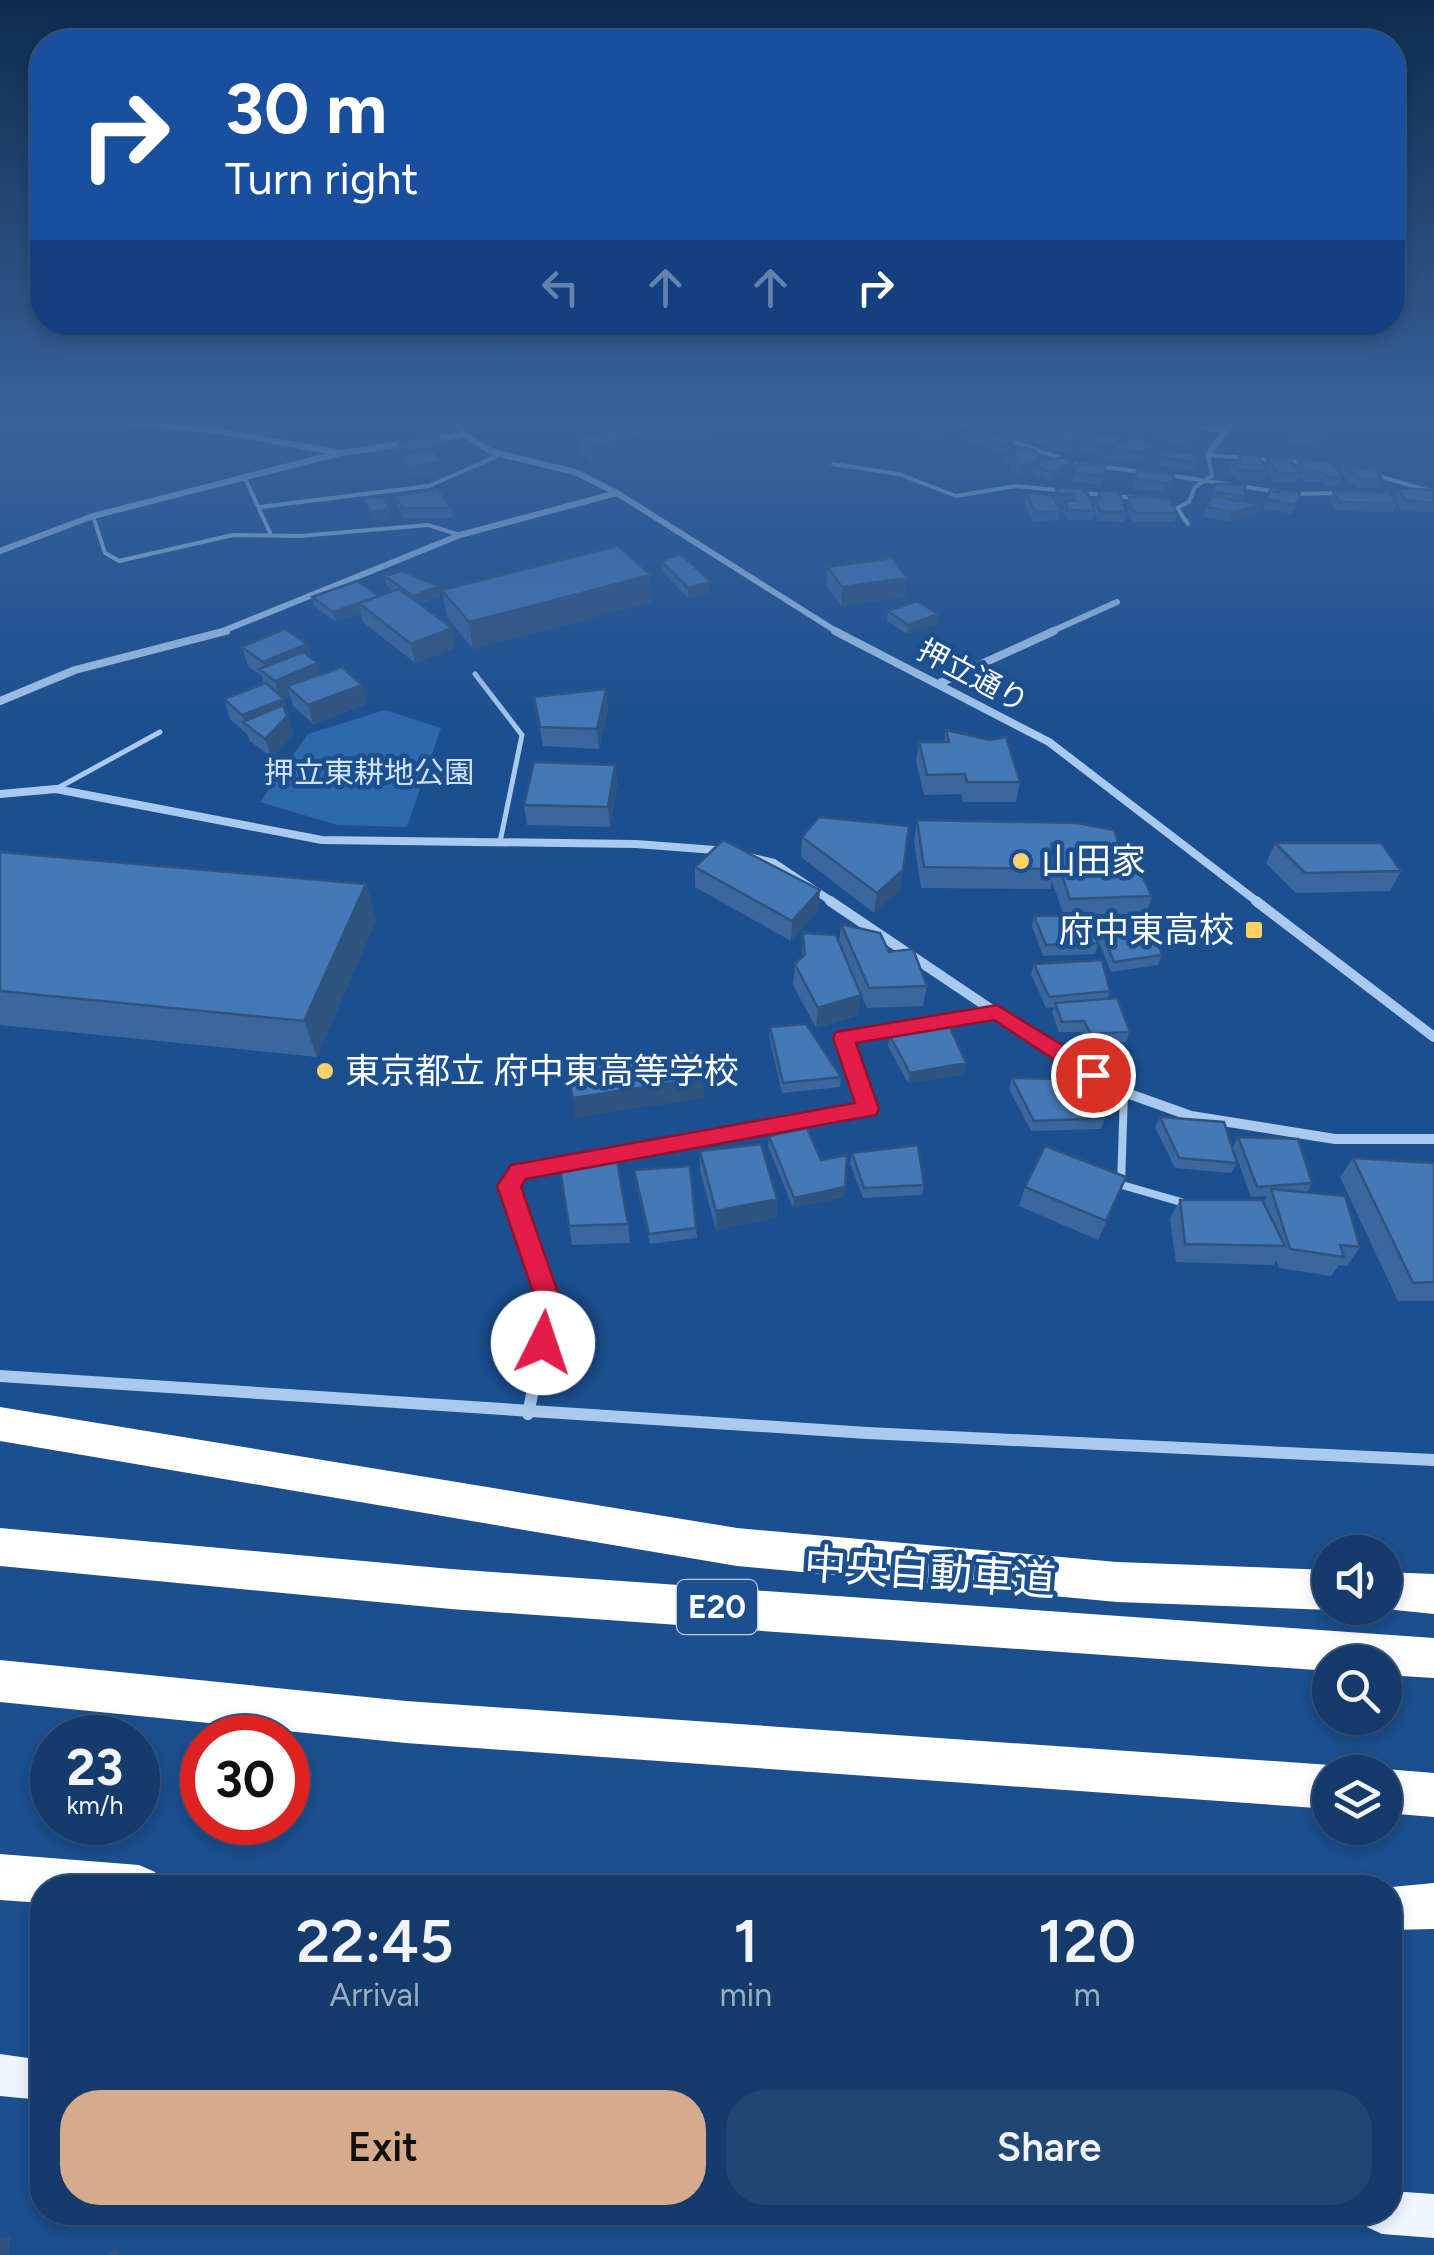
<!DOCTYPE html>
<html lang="en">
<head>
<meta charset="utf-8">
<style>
	body { margin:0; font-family:Figtree,"Noto Sans JP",sans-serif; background:#214673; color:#f1f3f6; height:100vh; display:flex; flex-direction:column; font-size:38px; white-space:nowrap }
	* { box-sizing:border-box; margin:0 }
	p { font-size:32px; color:#9dadc1 }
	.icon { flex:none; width:55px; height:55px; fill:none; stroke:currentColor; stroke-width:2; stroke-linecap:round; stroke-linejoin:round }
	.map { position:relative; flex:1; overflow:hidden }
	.sheet { position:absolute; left:30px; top:1875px; width:1372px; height:350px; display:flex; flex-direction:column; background:#143b6b; border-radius:40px; box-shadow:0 5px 15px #0003,0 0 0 2px #33557e }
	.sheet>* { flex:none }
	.guide { position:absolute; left:30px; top:30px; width:1375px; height:305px; border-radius:40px; box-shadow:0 5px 15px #0003,0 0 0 2px #33557e; background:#1a4fa0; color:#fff; overflow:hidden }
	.tools { position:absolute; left:1312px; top:1535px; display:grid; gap:20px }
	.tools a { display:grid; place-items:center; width:90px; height:90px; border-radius:50%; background:#143b6b; box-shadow:0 5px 15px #0003,0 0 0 2px #33557e; font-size:50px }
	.speed { position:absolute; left:30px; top:1715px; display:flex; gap:20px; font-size:50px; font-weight:700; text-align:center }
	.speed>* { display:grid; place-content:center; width:130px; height:130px; border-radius:50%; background:#143b6b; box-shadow:0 5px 15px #0003,0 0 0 2px #33557e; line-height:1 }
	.speed small { font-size:25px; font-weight:400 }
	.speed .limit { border:15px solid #d22; background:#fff; color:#111 }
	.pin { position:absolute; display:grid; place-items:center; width:85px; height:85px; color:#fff; margin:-42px; border:5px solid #fff; border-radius:50%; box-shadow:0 2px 10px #0007 }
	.me { position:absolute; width:110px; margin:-55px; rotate:4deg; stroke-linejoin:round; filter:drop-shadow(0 0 8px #0008) }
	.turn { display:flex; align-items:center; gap:35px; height:210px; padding:0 30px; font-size:45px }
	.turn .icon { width:130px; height:130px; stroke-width:2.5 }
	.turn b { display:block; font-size:70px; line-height:85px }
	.lanes { display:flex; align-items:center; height:95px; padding:0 30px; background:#0003; justify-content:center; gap:50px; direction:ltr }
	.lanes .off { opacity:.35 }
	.eta { display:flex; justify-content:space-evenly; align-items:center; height:170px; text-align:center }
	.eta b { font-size:60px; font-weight:600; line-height:70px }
	.cta { display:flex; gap:20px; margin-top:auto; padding:20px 30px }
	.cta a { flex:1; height:115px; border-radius:40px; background:#d6ab8b; color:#111; font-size:40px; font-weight:600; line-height:115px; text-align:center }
	.cta a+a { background:#214673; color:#f1f3f6 }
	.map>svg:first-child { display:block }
</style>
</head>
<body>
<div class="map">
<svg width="1434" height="2255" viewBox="0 0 1434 2255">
	<rect width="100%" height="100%" fill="#1b4f8f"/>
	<path fill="#2e69ad" d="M385,710L441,728L407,827L337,825L260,802L308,734Z"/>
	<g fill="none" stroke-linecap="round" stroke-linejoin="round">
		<path stroke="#a9c9ee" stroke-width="4" d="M953,422L981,431
			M1192,426L1226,432
			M1008,440L1078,464L1145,472
			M833,464L899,474L956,496L1016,486L1144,499
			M1168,475L1278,492
			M1375,475L1434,492
			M245,478L271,535
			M1292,494L1338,493
			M260,507L429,486L502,454
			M93,516L105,553L119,561L233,535L300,536L428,525L460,535
			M1188,524L1177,508L1189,502L1195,487L1212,476L1208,455L1308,463"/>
		<path stroke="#a9c9ee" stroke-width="5" d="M475,674L522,735L500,842
			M56,789L160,732"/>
		<path stroke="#a9c9ee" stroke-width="8" d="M1115,1183L1188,1204
			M1121,1185L1124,1092"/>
		<path stroke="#a9c9ee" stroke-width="6" d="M120,422L219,431L340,453L411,443
			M456,422L465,435L492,452L575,472L617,493L839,633
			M427,440L462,435
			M1208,455L1232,422
			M0,551L93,516L340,453
			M218,633L460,535L617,493
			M1048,633L1117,602"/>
		<path stroke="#a9c9ee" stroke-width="8" d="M835,631L1049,742L1259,903
			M940,683L1054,631
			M0,701L75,670L226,631
			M0,794L56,789L322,840L636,844L728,851
			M749,857L774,863L834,903"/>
		<path stroke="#a9c9ee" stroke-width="10" d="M830,901L1062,1057L1124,1092L1191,1116L1335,1139H1434
			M1256,901L1434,1037
			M604,1156L868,1109L843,1037L996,1013
			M530,1248L509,1186L519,1171L573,1162"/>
		<path stroke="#a9c9ee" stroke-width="12" d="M0,1376L867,1433L1434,1460
			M528,1414L550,1307L529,1246"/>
		<path fill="#f0f6ff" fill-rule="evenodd" d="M0,2054L42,2060V2100L0,2096Z
			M1390,2191L1434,2194V2238L1382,2234L1367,2227L1360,2212H1390Z"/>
		<path fill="#fff" fill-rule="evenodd" d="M0,1407L737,1528L1117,1562L1330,1570V1608H1335L1330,1610L1117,1602L737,1566L0,1441Z
			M0,1528L451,1569L1434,1638V1678L1385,1675V1662H1330V1671L451,1609L0,1566Z
			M1385,1572L1434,1574V1614L1375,1608H1385Z
			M0,1660L406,1701L1330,1765L1346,1772H1330V1809L406,1743L0,1702Z
			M1385,1769L1434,1773V1817L1385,1813V1772H1377Z
			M0,1854L139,1865L155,1872L162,1888H42V1903L0,1900Z
			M1434,1883V1929L1390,1930V1888H1381Z"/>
	</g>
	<path fill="#3a679d" d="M600,422H640V425L648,423L646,422H737V432L593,465L581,455L580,437L606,432L600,427Z
		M909,422L957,423L956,432L940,439L908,431Z
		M1070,422H1156L1155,426L1145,436Z
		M1290,422H1322L1323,438L1319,447L1286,442Z
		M1007,423H1043L1041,430L1089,434L1088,439L1123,442L1155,453L1141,461L1108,458L1109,454L1103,458L1081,450L1082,446L1067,453L1034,442L1035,435L1027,439L1005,432Z
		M1157,425L1198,436L1190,447L1155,440Z
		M966,432L1014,440L1012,449L1005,453L965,441Z
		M398,442L442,446L444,455L437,456L441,462L443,471L412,476L399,450Z
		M1162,452L1195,462L1193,470L1159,466Z
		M1008,453L1039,458L1038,463L1075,461L1073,470L1050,481L1031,474L1032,469L1019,475L1010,471L1011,464L1006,462Z
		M1239,454L1264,466L1267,458L1296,468L1299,462L1342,477L1338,486H1325L1321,481H1303L1299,476L1297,482H1274L1267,473L1265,480H1236L1229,472L1231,463H1236Z
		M1077,464L1106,466L1102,485L1073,482Z
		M1343,464L1382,479L1379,488H1356L1340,473Z
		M1137,470L1174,474L1171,489L1163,492L1133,488Z
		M1215,484L1244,496L1242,502L1257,514L1229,522L1204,517L1206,507L1212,498Z
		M1056,488H1080L1094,511L1092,520H1066L1063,511L1064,504H1057L1060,511L1058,520L1033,522L1024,501L1026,492L1054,497Z
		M1399,488L1434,490V512H1415L1401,509L1395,497Z
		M1278,489L1300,493L1292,514L1263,508L1266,499L1277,491Z
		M1099,491L1126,512L1124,522L1097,521L1094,507Z
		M1333,491L1397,503L1393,512L1336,511L1329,500Z
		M395,496L451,508L453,518H404L397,506Z
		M1129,497L1177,513L1174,522H1135L1129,519L1127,506Z
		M661,561L711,592L688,598L662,571Z
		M828,567L905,597L841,606L826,585Z
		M385,576L439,586L440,596L419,604L456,648L415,663L363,622L361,613L336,622L315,607L312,597L379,596L394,591L387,586Z
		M442,590L652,602L473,649L447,617Z
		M888,611L937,624L907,634L887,621Z
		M307,644L311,658L321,674L362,685L367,704L313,724L293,706L290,696L284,699L293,735L272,758L250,741L247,734L230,719L224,699L264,684L262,676L248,666L242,647Z
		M534,697L608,709L599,749L543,746Z
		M946,730L1020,782L1016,802H963L961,794L924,795L916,762L919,742H944Z
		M615,765L617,784L610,827L527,825L524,805Z
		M917,820L1124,859L1152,896L1146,915L1162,955L1158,965L1111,972L1092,925L1094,918H1087L1098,943L1095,954L1043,956L1032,926L1034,916H1064L1052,882L1050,889L921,888L914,840Z
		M802,837L900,890L874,913L801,857Z
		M1275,843L1401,871L1390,891L1296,893L1266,863Z
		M0,852L366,884L376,920L317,1057L0,1025Z
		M695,867L820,890L818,910L791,941L695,887Z
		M841,924L889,952L927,986L923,1006L867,1008L860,993L858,1015L816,1028L793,985L795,964L802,957L803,933L839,942Z
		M1034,964L1110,991L1108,998L1130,1032L1126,1042L1088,1044L1081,1032H1059L1052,1013L1054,1007L1046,1008L1031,974Z
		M770,1027L841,1077L840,1087L782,1093L769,1037Z
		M890,1036L966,1063L964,1074L908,1083L888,1046Z
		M1012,1078L1105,1118L1101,1129L1031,1131L1009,1089Z
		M1160,1117L1237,1163L1231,1173L1175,1168L1155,1127Z
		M769,1136L821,1160L845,1187L844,1197L793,1208L768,1146Z
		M1238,1137L1312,1183L1306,1193L1360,1247L1347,1266L1339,1265L1331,1276L1279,1268L1276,1260L1274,1265L1176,1262L1170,1219L1180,1200L1263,1203L1267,1196L1251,1197L1233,1147Z
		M700,1151L777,1199L776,1218L716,1230L700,1171Z
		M852,1153L924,1185L922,1195L863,1198L850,1163Z
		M1353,1158L1434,1163V1301H1398L1340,1177Z
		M559,1163L628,1224L630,1243L572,1245Z
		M634,1170L696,1228L697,1238L650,1244L635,1180Z
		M1126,1177L1098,1240L1019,1206L1025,1187Z"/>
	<path fill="#305480" d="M626,422H640V428L608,434V425Z
		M708,422H737V432L593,465L591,447Z
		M1153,422H1156L1155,426L1145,436L1147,427Z
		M957,423L956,432L940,439L941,430Z
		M1043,423L1041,431L1027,439L1028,430Z
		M1201,427L1198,436L1190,447L1192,438Z
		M1089,434L1087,443L1083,441L1082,446L1067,453L1069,444Z
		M1124,439L1122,448L1111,449L1109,454L1103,458L1105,449Z
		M1014,440L1012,449L1005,453L1006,445Z
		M1158,444L1155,453L1141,461L1143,452Z
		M442,446L444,455L406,460L404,455V460L403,451Z
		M1039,458L1037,466L1032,465V469L1019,475L1021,466Z
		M1075,461L1073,470L1050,481L1052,472Z
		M441,462L443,471L412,476L410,467Z
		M1174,480L1171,489L1163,492L1165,483Z
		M1260,505L1257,514L1229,522L1232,512Z
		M389,509L391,518L373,521L371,512Z
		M651,575L652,602L473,649L469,622Z
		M907,578L905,597L841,606L842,587Z
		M711,582V592L688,598V588Z
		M439,586L440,596L415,605L413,596Z
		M379,596L359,603L361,613L336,622L333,612Z
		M938,614L937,624L907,634L908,625Z
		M452,628L456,648L415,663L411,644Z
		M307,644L312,663L267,675L263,662Z
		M318,663L323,683L287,686L290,696L284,699L293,735L272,758L265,739L244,722L242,715L280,700L275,681Z
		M362,685L367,704L313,724L308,705Z
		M606,689L608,709L599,749L597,729Z
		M615,765L617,784L610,827L608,807Z
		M903,870L900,890L874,913L877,893Z
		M366,884L376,920L317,1057L304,1021Z
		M820,890L818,910L791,941L792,921Z
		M861,995L858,1015L816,1028L818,1008Z
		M966,1063L964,1074L908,1083L910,1073Z
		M703,1078L704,1098L575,1118L573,1098Z
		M845,1187L844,1197L793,1208L794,1198Z
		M777,1199L776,1218L716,1230V1211Z
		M10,2237L9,2255H0V2238Z
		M118,2249L119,2255H108V2251Z"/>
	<path fill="#4478b7" stroke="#305480" stroke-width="2.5" d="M604,422H626L608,425Z
		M653,422H708L591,447L580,437Z
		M909,422H954L957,423L941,430Z
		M1010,422H1040L1043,423L1028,430L1007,423Z
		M1115,422H1153L1147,427Z
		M1167,422H1174L1201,427L1192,438L1158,432L1157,425Z
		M1291,422H1322L1323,438L1289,433Z
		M1051,425L1089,434L1069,444L1035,433Z
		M974,428L1014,440L1006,445L966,432Z
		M1102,432L1124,439L1105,449L1083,441Z
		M437,436L442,446L403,451L398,442Z
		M1133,436L1158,444L1143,452L1111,449Z
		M1023,447L1036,451L1039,458L1021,466L1011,462L1017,457L1008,453Z
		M434,450L441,462L410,467L404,455Z
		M1162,452L1196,453L1195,462L1161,457Z
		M1239,454L1258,455L1268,471L1239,470L1231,463L1242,464Z
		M1062,457L1075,461L1052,472L1032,465Z
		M1267,458H1289L1300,473H1277Z
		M1299,462H1330L1342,477H1328L1324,472H1306Z
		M1077,464L1106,466L1104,476L1075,473Z
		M1343,464L1377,471L1382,479H1360Z
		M1137,470L1174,474V480L1165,483L1135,479Z
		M1215,484H1246L1244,496L1214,492Z
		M1056,488H1080L1088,494L1094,511L1068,510L1065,501H1075L1073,495L1058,494Z
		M1399,488L1434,490V503L1405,500Z
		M438,489L451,508H402L395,496Z
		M1278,489L1300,493L1295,505L1266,499L1270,490L1279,492Z
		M1099,491H1119L1126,512H1100L1096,498H1101Z
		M1333,491L1389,492L1397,503L1340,502Z
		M1026,492L1052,495L1060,511L1035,512Z
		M1213,496L1260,505L1232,512L1206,507Z
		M1129,497H1152L1170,500L1177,513H1137L1131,509Z
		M363,498H383L389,509L371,512Z
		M618,546L651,575L469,622L442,590Z
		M681,554L711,582L688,588L661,561Z
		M892,558L907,578L842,587L828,567Z
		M401,571L439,586L413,596L385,576Z
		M357,581L379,596L333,612L312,597Z
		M399,589L452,628L411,644L359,603Z
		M917,601L938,614L908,625L888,611Z
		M285,629L307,644L263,662L242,647Z
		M303,652L318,663L275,681L259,669Z
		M342,667L362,685L308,705L287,686Z
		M266,683L284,699L242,715L224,699Z
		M606,689L597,729L540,727L534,697Z
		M283,705L287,716L265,739L243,722Z
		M946,730L990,740L1006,737L1020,782H967L965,774L927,775L919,742H949Z
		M534,762L615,765L608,807L524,805Z
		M819,817L909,826L903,870L877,893L802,837Z
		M917,820L1077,823L1114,830L1124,859H1134L1152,896L1070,899L1051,843L1056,869L924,867Z
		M723,840L820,890L792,921L695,867Z
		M1275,843H1381L1401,871L1305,873Z
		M0,852L366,884L304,1021L0,991Z
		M1095,915H1149L1162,955L1114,962Z
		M1034,916H1086L1098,943L1046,945Z
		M841,924L880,933L889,952L913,949L927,986L869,988Z
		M803,933L836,935L861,995L818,1008L795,964L805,954Z
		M1102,960L1110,991L1049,997L1034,964Z
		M1117,998L1130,1032L1091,1034L1084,1021L1062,1022L1055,1003Z
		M806,1024L841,1077L783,1083L770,1027Z
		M949,1025L966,1063L910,1073L890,1036Z
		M695,1050L703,1078L573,1098L567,1070Z
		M1012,1078L1087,1080L1105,1118L1034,1121Z
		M1160,1117L1224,1122L1237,1163L1179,1158Z
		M807,1128L821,1160L847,1155L845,1187L794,1198L769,1136Z
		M1238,1137L1298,1139L1312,1183L1257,1187Z
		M761,1144L777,1199L716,1211L700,1151Z
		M918,1145L924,1185L864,1188L852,1153Z
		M1045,1146L1126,1177L1106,1221L1025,1187Z
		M615,1150L628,1224L569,1226L559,1163Z
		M1353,1158L1434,1163V1282L1413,1283Z
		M690,1166L696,1228L649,1234L634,1170Z
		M1271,1189L1345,1196L1360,1247L1340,1245L1344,1257L1290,1249Z
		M1180,1200H1262L1285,1246L1185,1244Z"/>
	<linearGradient id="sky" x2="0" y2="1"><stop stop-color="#0f2b4f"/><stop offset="0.57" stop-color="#39639b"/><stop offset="1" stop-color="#39639b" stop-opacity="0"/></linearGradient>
	<rect width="1434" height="737" fill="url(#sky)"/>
	<path fill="#e11d48" stroke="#92132f" stroke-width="2.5" d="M997,1005L1101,1069V1080H1085L994,1020L856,1043L879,1109L876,1115L526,1179L521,1187L563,1307L552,1351H534L530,1343L538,1307L497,1186L511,1165L855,1103L833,1038L836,1032Z"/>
	<g fill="#ffd166" stroke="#1b4f8f" stroke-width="4">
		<circle cx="1021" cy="861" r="10"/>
		<rect x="1244" y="920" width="20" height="20" rx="5"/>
		<circle cx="325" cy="1071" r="10"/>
	</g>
	<g text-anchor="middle" stroke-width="9" stroke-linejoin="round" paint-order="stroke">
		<g font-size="30" fill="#fff" stroke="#1b4f8f">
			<text transform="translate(973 676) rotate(28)" y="10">押立通り</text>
		</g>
		<g font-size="30" fill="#cfe3fa" stroke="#1b4f8f">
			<text x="369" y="783">押立東耕地公園</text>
		</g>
		<rect fill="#1b4f8f" stroke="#bbcadd" stroke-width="2.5" x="677" y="1580" width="80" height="54" rx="8"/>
		<g font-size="32" font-weight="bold" fill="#fff">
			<text x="717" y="1618">E20</text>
		</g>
		<g font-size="35" fill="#fff" stroke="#1b4f8f" text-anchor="start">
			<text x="1041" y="873">山田家</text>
			<text x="1234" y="942" text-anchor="end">府中東高校</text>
			<text x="345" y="1083">東京都立 府中東高等学校</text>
		</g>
		<g font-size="42" fill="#fff" stroke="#1b4f8f">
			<text transform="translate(930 1572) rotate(4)" y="15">中央自動車道</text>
		</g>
	</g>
</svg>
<div class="tools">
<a><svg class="icon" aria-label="sound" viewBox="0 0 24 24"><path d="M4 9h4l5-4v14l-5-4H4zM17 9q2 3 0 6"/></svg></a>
<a><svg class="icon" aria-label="search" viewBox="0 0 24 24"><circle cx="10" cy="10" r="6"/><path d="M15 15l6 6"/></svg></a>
<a><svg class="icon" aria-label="layers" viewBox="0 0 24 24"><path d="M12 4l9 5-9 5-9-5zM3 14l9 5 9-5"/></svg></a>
</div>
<div class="speed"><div>23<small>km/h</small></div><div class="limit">30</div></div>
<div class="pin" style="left:1093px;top:1075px;background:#d93025"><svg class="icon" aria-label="arrive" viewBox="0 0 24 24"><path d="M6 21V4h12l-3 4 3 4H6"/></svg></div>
<svg class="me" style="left:543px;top:1343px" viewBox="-20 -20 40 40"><circle r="19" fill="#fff"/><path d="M0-13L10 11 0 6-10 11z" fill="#e11d48"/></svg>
<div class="guide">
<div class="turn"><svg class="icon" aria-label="right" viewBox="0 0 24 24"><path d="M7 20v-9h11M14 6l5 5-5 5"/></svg><div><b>30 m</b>Turn right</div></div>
<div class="lanes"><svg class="icon off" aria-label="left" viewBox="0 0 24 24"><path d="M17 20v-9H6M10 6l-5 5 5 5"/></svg><svg class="icon off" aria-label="ahead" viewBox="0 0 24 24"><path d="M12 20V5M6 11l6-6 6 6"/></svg><svg class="icon off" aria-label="ahead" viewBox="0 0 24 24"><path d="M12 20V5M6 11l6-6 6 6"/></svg><svg class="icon" aria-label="right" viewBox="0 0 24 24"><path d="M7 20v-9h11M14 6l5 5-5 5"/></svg></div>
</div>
<section class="sheet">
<div class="eta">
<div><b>22:45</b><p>Arrival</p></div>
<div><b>1</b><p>min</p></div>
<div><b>120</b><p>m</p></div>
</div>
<div class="cta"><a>Exit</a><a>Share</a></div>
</section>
</div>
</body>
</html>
